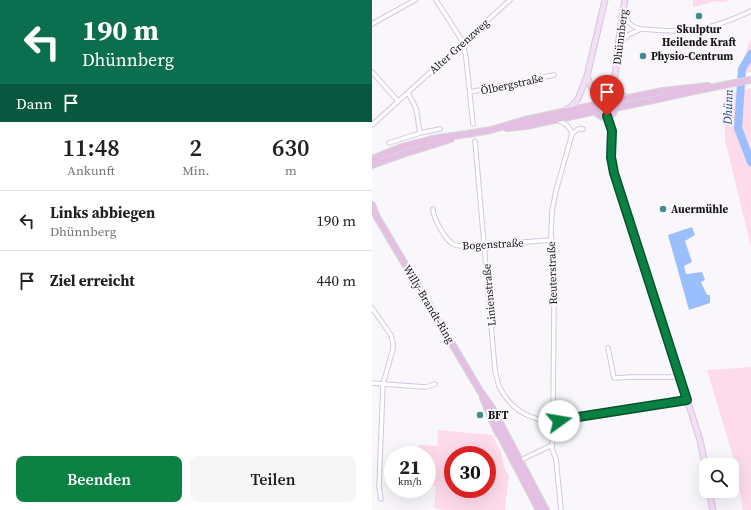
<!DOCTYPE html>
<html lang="de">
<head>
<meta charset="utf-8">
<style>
	body { margin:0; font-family:"Source Serif 4",serif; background:#f6f6f6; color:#202124; height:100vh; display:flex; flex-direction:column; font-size:15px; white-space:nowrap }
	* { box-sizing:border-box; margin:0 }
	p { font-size:13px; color:#757577 }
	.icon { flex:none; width:22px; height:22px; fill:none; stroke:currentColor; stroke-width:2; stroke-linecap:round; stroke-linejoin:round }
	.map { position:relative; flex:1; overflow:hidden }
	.drawer { display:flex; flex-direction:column; background:#fff; width:372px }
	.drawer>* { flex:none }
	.guide { background:#0b6e4f; color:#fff; overflow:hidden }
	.tools { position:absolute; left:327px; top:458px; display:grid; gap:8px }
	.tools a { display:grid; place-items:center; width:40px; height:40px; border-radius:8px; background:#fff; box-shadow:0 4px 16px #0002; font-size:20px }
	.speed { position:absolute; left:12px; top:446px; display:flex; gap:8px; font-size:20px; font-weight:700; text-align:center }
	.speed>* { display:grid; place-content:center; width:52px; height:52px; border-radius:50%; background:#fff; box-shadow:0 4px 16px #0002; line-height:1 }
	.speed small { font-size:10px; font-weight:400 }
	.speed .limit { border:6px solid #d22; background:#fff; color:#111 }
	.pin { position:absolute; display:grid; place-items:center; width:34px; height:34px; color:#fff; margin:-41px -17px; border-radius:50% 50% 50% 0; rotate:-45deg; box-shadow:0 0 4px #0007 }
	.pin .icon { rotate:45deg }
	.me { position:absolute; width:44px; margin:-22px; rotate:77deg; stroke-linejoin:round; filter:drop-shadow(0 0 3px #0008) }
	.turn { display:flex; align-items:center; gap:14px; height:84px; padding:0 16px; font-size:18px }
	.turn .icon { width:52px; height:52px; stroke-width:2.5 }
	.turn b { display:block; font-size:28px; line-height:34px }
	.then { display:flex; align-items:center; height:38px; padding:0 16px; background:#0003; gap:8px; font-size:15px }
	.eta { display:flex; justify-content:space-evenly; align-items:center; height:68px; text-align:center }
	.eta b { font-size:24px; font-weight:600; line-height:28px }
	.cta { display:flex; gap:8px; margin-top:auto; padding:8px 16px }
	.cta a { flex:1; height:46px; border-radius:8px; background:#0b8043; color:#fff; font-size:16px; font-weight:600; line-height:46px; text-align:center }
	.cta a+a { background:#f6f6f6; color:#202124 }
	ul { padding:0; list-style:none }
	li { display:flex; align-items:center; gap:12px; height:60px; padding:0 16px; border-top:1px solid #e0e0e0 }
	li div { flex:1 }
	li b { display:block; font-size:15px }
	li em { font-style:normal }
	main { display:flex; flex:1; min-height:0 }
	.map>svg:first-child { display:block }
</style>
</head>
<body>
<main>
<section class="drawer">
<div class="guide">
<div class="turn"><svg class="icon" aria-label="left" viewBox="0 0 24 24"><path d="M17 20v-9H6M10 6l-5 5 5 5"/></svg><div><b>190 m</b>Dhünnberg</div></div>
<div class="then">Dann<svg class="icon" aria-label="arrive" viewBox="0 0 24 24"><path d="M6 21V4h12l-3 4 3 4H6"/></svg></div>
</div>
<div class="eta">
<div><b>11:48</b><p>Ankunft</p></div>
<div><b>2</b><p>Min.</p></div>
<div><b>630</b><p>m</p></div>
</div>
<ul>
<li><svg class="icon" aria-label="left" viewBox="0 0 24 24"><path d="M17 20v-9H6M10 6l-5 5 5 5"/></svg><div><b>Links abbiegen</b><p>Dhünnberg</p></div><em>190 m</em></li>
<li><svg class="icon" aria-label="arrive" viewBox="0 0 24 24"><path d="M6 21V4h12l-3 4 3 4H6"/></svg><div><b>Ziel erreicht</b></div><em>440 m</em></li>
</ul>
<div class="cta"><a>Beenden</a><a>Teilen</a></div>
</section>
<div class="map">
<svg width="379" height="510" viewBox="0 0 379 510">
	<rect width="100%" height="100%" fill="#f9f7fc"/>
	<path fill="#fedbeb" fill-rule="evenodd" d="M321,0H357L352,2L344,1L321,7Z
		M379,38V72L366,74Z
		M379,88V247L353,140L352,95Z
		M379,367V510H371L362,460L335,370Z
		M66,430L120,435L129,452L132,467L137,476L133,510H74L62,508L64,486L55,485V455H47V445L65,446ZM81,455H115V489H81Z"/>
	<path fill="#9bbefd" d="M320,227L323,235L313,241L320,262L312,266L314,274L330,272L333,280L329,282L335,295H338V303L317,310L296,235Z"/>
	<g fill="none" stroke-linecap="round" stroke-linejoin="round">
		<path stroke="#9bbefd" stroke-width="8" d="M379,54L370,69L366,128L379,162"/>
		<defs>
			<path id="street" d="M64,0L91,42L94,58L101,124
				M251,13C255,22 260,28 270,29C286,30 301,32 317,30C338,29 360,20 379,11
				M0,24L43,0
				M247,45L256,35L269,29
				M0,72L26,101
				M98,92L182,75
				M36,93L44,108L48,133
				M0,125L138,0
				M200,134L206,129H211
				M103,141L123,370C125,376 125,383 128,388C135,402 148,414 163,418C167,420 171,420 175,420
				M17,143L48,133L68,129
				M61,209C61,218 74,242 83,245C89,247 101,245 108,245C132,243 156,242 180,240
				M0,308L19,335L21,343V349L11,384L7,487L9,499
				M236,348L242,378L259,377H303L308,375
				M0,383L11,384L54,387L63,384
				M181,414L182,306L179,232L180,211L184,191L200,134C198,126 193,123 185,120
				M175 420a6 6 0 1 1 12 0a6 6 0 1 1-12 0Z
				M187,419L315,400
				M181,426V437L180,445V449L184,459L189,510
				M147,461L180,445"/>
			<path id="secondary" d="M215,76L225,101
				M242,84L247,94L255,98
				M219,86C228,90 234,90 242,84
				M237,98C244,82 244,64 246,46C248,31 250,15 253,0
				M194,110L199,107L206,99L215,76L233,0
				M235,116L240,131L239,157L242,173L328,440L334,469
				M337,491L341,510"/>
			<path id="primary" d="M223 107a10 10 0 1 1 20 0a10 10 0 1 1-20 0Z
				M241,101L291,91L336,86
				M243,108C288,99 333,88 379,80
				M135,128L154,126L224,111
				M0,159L30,147L60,139L95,134L119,130L153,120L223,105
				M0,165L31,154L79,139
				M0,205L5,217L108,391L119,406L174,510
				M111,398L124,429L130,439L167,510"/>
		</defs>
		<use href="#street" stroke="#d3c7e1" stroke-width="5.5"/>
		<use href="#secondary" stroke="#d3c7e1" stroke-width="7"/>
		<use href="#primary" stroke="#d5d5d6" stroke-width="8"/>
		<use href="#street" stroke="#fff" stroke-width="3.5"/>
		<use href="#secondary" stroke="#f2dff1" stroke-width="5"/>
		<use href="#primary" stroke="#e5bfe3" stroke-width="5.5"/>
	</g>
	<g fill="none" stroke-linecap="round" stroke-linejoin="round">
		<defs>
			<path id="route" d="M187,421V420L315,400L242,173L239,157L240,131L235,116"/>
		</defs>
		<use href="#route" stroke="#07532c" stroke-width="10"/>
		<use href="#route" stroke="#0b8043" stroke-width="7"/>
	</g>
	<g fill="#448c8c" stroke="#f9f7fc" stroke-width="1.5">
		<circle cx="327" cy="16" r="4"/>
		<circle cx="271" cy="56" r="4"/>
		<circle cx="291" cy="209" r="4"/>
		<circle cx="108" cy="415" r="4"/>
	</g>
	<g text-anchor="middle" stroke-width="4" stroke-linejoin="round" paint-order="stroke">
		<g font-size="11" font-weight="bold" fill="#17131c" stroke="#f9f7fc" text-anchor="start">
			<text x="327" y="33" text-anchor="middle">Skulptur<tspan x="327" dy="13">Heilende Kraft</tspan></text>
			<text x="279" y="60">Physio-Centrum</text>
			<text x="299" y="213">Auermühle</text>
			<text x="116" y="419">BFT</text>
		</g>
		<g font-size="11" fill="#17131c" stroke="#f9f7fc">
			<text transform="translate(248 37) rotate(-83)" y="4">Dhünnberg</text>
			<text transform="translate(87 46) rotate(-42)" y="4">Alter Grenzweg</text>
			<text transform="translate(140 84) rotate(-12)" y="4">Ölbergstraße</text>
			<text transform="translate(121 244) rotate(-3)" y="4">Bogenstraße</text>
			<text transform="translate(180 273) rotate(-92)" y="4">Reuterstraße</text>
			<text transform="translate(117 295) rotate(-95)" y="4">Linienstraße</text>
			<text transform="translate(57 304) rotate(59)" y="4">Willy-Brandt-Ring</text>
		</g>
		<g font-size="12" font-style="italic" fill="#21468e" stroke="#f9f7fc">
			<text transform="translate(356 107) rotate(-88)" y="4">Dhünn</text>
		</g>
	</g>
</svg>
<div class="tools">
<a><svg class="icon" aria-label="search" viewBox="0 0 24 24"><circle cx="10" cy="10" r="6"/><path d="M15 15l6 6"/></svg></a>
</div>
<div class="speed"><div>21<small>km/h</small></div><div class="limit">30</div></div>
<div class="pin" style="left:235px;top:116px;background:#d93025"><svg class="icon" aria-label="arrive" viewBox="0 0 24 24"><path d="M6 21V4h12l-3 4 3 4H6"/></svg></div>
<svg class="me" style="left:187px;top:421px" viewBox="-20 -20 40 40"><circle r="19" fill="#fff"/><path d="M0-13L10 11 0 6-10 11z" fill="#0b8043"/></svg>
</div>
</main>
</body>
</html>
